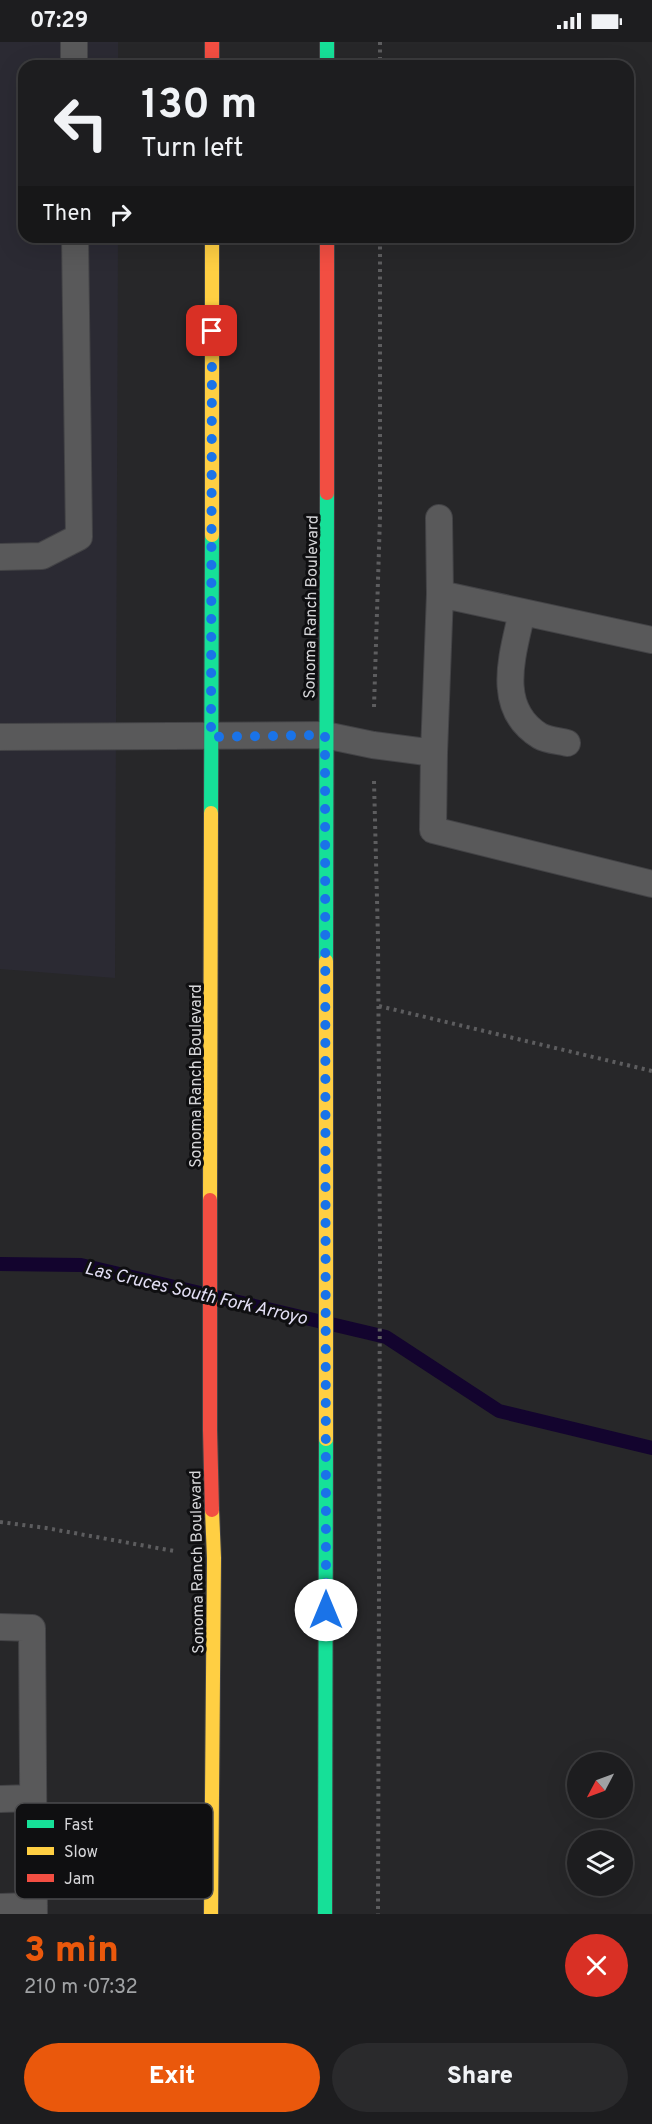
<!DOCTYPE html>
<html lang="en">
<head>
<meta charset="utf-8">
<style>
	body { margin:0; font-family:Overpass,sans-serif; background:#2a2a2c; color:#f1f3f6; height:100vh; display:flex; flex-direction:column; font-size:22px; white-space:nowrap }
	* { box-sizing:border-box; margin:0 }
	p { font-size:20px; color:#a0a2a4 }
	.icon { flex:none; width:33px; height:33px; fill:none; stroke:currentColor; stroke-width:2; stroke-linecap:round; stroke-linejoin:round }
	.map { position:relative; height:1872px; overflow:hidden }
	.sheet { display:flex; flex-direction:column; background:#1d1d1f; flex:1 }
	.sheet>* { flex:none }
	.banner { position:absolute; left:18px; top:18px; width:616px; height:183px; border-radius:18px; box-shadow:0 6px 24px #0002,0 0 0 2px #3b3b3d; background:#1d1d1f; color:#f1f3f6; overflow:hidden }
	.needle { width:39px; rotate:229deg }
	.fabs { position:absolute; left:567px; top:1710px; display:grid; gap:12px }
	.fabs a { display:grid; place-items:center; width:66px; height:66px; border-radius:50%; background:#1d1d1f; box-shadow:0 6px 24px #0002,0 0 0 2px #3b3b3d; font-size:30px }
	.pin { position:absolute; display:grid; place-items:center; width:51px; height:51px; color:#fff; margin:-26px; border-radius:12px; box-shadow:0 3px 9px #0006 }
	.me { position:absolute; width:66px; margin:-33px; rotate:0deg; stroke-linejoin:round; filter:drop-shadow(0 0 4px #0008) }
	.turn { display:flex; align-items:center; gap:21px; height:126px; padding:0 24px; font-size:27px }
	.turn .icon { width:78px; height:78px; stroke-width:2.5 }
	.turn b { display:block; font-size:42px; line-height:51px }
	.then { display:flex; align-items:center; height:57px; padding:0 24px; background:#0003; gap:12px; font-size:22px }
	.round { display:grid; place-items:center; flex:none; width:63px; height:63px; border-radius:32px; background:#2a2a2c }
	.summary { display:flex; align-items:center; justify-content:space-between; height:102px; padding:0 24px }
	h1 { font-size:36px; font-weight:800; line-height:45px; color:#ea580c }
	.primary-button { display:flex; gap:12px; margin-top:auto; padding:12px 24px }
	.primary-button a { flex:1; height:69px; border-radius:36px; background:#ea580c; color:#fff; font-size:24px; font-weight:800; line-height:69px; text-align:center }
	.primary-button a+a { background:#2a2a2c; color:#f1f3f6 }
	.status { display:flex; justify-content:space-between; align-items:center; height:42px; padding:0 30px; background:#1d1d1f; direction:ltr }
	.status svg { height:16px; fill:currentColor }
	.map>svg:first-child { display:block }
</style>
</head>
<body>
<div class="status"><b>07:29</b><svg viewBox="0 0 49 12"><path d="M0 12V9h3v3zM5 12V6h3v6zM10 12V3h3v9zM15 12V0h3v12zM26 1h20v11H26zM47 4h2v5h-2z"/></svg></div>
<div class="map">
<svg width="652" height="1872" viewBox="0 0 652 1872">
	<rect width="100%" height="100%" fill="#272729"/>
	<path fill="#2b2a33" d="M0,0H118V24H24V195H118L115,936L0,927Z"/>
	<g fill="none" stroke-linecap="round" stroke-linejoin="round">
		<path stroke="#13042e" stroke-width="14" d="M0,1222L81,1223L386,1295L499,1369L652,1406"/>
		<defs>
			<path id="lane" d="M74,0V24
				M0,515L42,514L79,495L75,195
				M440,552L652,598
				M522,570C513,612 494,666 540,694C547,698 559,699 567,701
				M0,695L325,693L373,703L434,711L433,788L652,842
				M434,711L440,552L439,476
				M0,1585L32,1586L34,1872
				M0,1757L33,1756
				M0,1865L34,1864"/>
			<path id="fast" d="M327,0V24
				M211,771L212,493
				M326,919L327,451
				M325,1872L326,1397"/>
			<path id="slow" d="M212,493V195
				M210,1158L211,771
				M326,1397V919
				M211,1872L214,1516L212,1468"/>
			<path id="jam" d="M212,0V24
				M327,451V195
				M210,1158V1388L212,1468"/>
		</defs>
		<use href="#lane" stroke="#434346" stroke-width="28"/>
		<use href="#fast" stroke="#434346" stroke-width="16"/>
		<use href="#slow" stroke="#434346" stroke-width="16"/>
		<use href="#jam" stroke="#434346" stroke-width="16"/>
		<path stroke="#5d5d5f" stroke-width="4" stroke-dasharray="3 4.5" stroke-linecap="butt" d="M380,0V24
			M374,665L380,475V195
			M374,739L378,897L380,1209L378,1872
			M379,964L652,1029
			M0,1480L46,1486L174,1509"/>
		<use href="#lane" stroke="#59595a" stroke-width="26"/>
		<use href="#fast" stroke="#16e098" stroke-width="14"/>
		<use href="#slow" stroke="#ffcf43" stroke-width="14"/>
		<use href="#jam" stroke="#f24e42" stroke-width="14"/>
	</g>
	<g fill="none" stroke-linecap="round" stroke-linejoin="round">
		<path stroke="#1a73e8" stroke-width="10" stroke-dasharray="0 18" d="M212,289L211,695L325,693L326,1568"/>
	</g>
	<g text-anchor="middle" stroke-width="6" stroke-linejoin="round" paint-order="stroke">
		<g font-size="16" fill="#d6d6d9" stroke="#0f0f11">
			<text transform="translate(310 565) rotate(-89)" y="6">Sonoma Ranch Boulevard</text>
			<text transform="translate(195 1034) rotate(-90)" y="6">Sonoma Ranch Boulevard</text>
			<text transform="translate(196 1520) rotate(-91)" y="6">Sonoma Ranch Boulevard</text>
		</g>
		<g font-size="18" font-style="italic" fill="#e3dff5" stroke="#0f0f11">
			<text transform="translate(196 1251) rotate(13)" y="6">Las Cruces South Fork Arroyo</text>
		</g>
	</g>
	<rect x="15" y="1761" width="198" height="96" rx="9" fill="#0f0f11" stroke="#4b4b4d" stroke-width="1.5"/>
	<rect x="27" y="1778" width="27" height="8" fill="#16e098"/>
	<rect x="27" y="1805" width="27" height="8" fill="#ffcf43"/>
	<rect x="27" y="1832" width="27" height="8" fill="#f24e42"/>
	<g font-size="16" fill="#d6d6d9">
		<text x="64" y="1788">Fast</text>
		<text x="64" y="1815">Slow</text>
		<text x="64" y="1842">Jam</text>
	</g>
</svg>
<div class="fabs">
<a><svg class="needle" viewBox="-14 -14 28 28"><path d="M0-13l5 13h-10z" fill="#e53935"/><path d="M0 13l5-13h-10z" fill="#a0a2a4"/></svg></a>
<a><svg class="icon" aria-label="layers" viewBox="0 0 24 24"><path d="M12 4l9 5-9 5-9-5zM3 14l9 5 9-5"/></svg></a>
</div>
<div class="pin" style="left:212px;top:289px;background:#d93025"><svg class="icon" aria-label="arrive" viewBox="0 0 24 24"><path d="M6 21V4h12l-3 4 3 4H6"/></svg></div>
<svg class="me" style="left:326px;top:1568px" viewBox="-20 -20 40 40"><circle r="19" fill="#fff"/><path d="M0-13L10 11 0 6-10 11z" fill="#1a73e8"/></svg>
<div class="banner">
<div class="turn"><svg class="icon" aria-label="left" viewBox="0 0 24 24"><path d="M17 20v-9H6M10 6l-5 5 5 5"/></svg><div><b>130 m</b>Turn left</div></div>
<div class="then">Then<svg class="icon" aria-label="right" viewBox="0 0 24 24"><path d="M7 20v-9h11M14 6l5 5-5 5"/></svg></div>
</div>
</div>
<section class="sheet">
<div class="summary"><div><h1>3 min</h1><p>210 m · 07:32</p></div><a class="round" style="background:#d93025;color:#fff"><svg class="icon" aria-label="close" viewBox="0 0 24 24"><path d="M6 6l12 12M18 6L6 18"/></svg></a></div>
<div class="primary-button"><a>Exit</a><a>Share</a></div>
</section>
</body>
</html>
